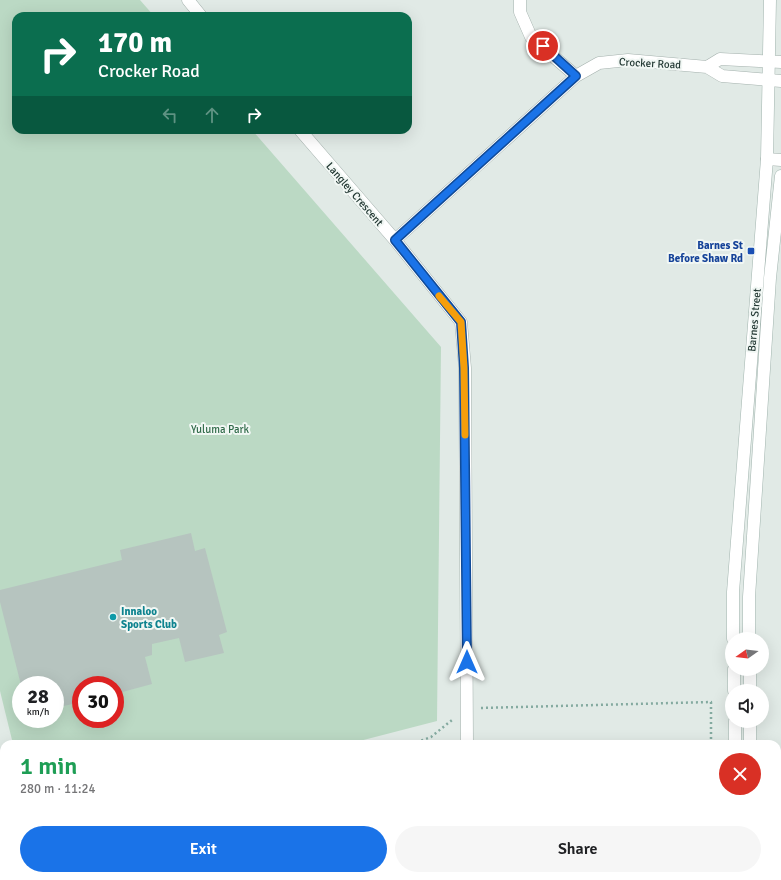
<!DOCTYPE html>
<html lang="en">
<head>
<meta charset="utf-8">
<style>
	body { margin:0; font-family:Signika,sans-serif; background:#f6f6f6; color:#202124; height:100vh; display:flex; flex-direction:column; font-size:15px; white-space:nowrap }
	* { box-sizing:border-box; margin:0 }
	p { font-size:13px; color:#757577 }
	.icon { flex:none; width:22px; height:22px; fill:none; stroke:currentColor; stroke-width:2; stroke-linecap:round; stroke-linejoin:round }
	.map { position:relative; flex:1; overflow:hidden }
	.sheet { position:absolute; left:0px; top:740px; width:781px; height:140px; display:flex; flex-direction:column; background:#fff; border-radius:12px 12px 0 0; box-shadow:0 4px 16px #0002 }
	.sheet>* { flex:none }
	.guide { position:absolute; left:12px; top:12px; width:400px; height:122px; border-radius:12px; box-shadow:0 4px 16px #0002; background:#0b6e4f; color:#fff; overflow:hidden }
	.needle { width:26px; rotate:256deg }
	.fabs { position:absolute; left:725px; top:632px; display:grid; gap:8px }
	.fabs a { display:grid; place-items:center; width:44px; height:44px; border-radius:50%; background:#fff; box-shadow:0 4px 16px #0002; font-size:20px }
	.speed { position:absolute; left:12px; top:676px; display:flex; gap:8px; font-size:20px; font-weight:700; text-align:center }
	.speed>* { display:grid; place-content:center; width:52px; height:52px; border-radius:50%; background:#fff; box-shadow:0 4px 16px #0002; line-height:1 }
	.speed small { font-size:10px; font-weight:400 }
	.speed .limit { border:6px solid #d22; background:#fff; color:#111 }
	.pin { position:absolute; display:grid; place-items:center; width:34px; height:34px; color:#fff; margin:-17px; border:2px solid #fff; border-radius:50%; box-shadow:0 1px 4px #0007 }
	.me { position:absolute; width:44px; margin:-22px; rotate:0deg; stroke-linejoin:round; filter:drop-shadow(0 0 3px #0008) }
	.turn { display:flex; align-items:center; gap:14px; height:84px; padding:0 20px; font-size:18px }
	.turn .icon { width:52px; height:52px; stroke-width:2.5 }
	.turn b { display:block; font-size:28px; line-height:34px }
	.lanes { display:flex; align-items:center; height:38px; padding:0 20px; background:#0003; justify-content:center; gap:20px; direction:ltr }
	.lanes .off { opacity:.35 }
	.round { display:grid; place-items:center; flex:none; width:42px; height:42px; border-radius:21px; background:#f6f6f6 }
	.overview { display:flex; align-items:center; justify-content:space-between; height:68px; padding:0 20px }
	h1 { font-size:24px; font-weight:600; line-height:30px; color:#1e9e55 }
	.cta { display:flex; gap:8px; margin-top:auto; padding:8px 20px }
	.cta a { flex:1; height:46px; border-radius:24px; background:#1a73e8; color:#fff; font-size:16px; font-weight:600; line-height:46px; text-align:center }
	.cta a+a { background:#f6f6f6; color:#202124 }
	.map>svg:first-child { display:block }
</style>
</head>
<body>
<div class="map">
<svg width="781" height="880" viewBox="0 0 781 880">
	<rect width="100%" height="100%" fill="#e1eae6"/>
	<path fill="#bbd9c4" fill-rule="evenodd" d="M0,0H140L154,16H16V130H252L441,347L437,721L348,744H13L0,691ZM21,685H55V719H21ZM81,685H115V719H81Z
		M315,876H441V880H316Z"/>
	<path fill="#b6c4bf" d="M191,533L195,551L205,548L227,632L219,635L224,653L185,662L179,638L152,644V655L145,657L152,684L115,694V685H81V702L55,708V685H21L0,602V590L122,560L120,550Z"/>
	<g fill="none" stroke-linecap="round" stroke-linejoin="round">
		<defs>
			<path id="minor" d="M188,0L201,16
				M520,0V12L531,37L576,76
				M707,67L720,59L781,62
				M300,130L395,240L461,322L465,368L467,744
				M767,159L781,160
				M395,240L576,76L599,63L628,60L707,67L722,76L781,81
				M0,776L4,792
				M777,827H781
				M777,845H781
				M25,876L26,880
				M294,876L295,880
				M467,880V876"/>
			<path id="secondary" d="M733,639V592L767,159L770,0
				M749,639V597L770,278L781,176
				M734,669V691
				M750,669V691
				M735,721V744
				M750,721V744
				M733,876V880
				M750,876V880"/>
		</defs>
		<use href="#minor" stroke="#a4b1ad" stroke-width="13"/>
		<use href="#secondary" stroke="#a1b4ae" stroke-width="13"/>
		<path stroke="#84aaa0" stroke-width="2.5" stroke-dasharray="2 3" stroke-linecap="butt" d="M481,708L711,702V744
			M412,744L431,737L452,720"/>
		<use href="#minor" stroke="#fff" stroke-width="12"/>
		<use href="#secondary" stroke="#fff" stroke-width="12"/>
	</g>
	<g fill="none" stroke-linecap="round" stroke-linejoin="round">
		<defs>
			<path id="route" d="M467,662L464,368L461,322L395,240L576,76L543,46"/>
		</defs>
		<use href="#route" stroke="#114b97" stroke-width="10"/>
		<use href="#route" stroke="#1a73e8" stroke-width="7"/>
		<path stroke="#f59e0b" stroke-width="7" d="M439,296L461,322L464,368L465,435"/>
	</g>
	<rect fill="#1a4fb4" stroke="#f1f7f4" stroke-width="1.5" x="747" y="247" width="8" height="8" rx="2"/>
	<circle fill="#0f9aa8" stroke="#f1f7f4" stroke-width="1.5" cx="113" cy="617" r="4"/>
	<g text-anchor="middle" stroke-width="4" stroke-linejoin="round" paint-order="stroke">
		<g font-size="11" fill="#233934" stroke="#f1f7f4">
			<text transform="translate(650 63) rotate(3)" y="4">Crocker Road</text>
			<text transform="translate(355 194) rotate(49)" y="4">Langley Crescent</text>
			<text transform="translate(754 320) rotate(-85)" y="4">Barnes Street</text>
		</g>
		<g font-size="11" font-weight="bold" fill="#164399" stroke="#f1f7f4" text-anchor="end">
			<text x="743" y="249">Barnes St<tspan x="743" dy="13">Before Shaw Rd</tspan></text>
		</g>
		<g font-size="11" fill="#316b4a" stroke="#f1f7f4">
			<text x="220" y="433">Yuluma Park</text>
		</g>
		<g font-size="11" font-weight="bold" fill="#0d838f" stroke="#f1f7f4" text-anchor="start">
			<text x="121" y="615">Innaloo<tspan x="121" dy="13">Sports Club</tspan></text>
		</g>
	</g>
</svg>
<div class="fabs">
<a><svg class="needle" viewBox="-14 -14 28 28"><path d="M0-13l5 13h-10z" fill="#e53935"/><path d="M0 13l5-13h-10z" fill="#757577"/></svg></a>
<a><svg class="icon" aria-label="sound" viewBox="0 0 24 24"><path d="M4 9h4l5-4v14l-5-4H4zM17 9q2 3 0 6"/></svg></a>
</div>
<div class="speed"><div>28<small>km/h</small></div><div class="limit">30</div></div>
<div class="pin" style="left:543px;top:46px;background:#d93025"><svg class="icon" aria-label="arrive" viewBox="0 0 24 24"><path d="M6 21V4h12l-3 4 3 4H6"/></svg></div>
<svg class="me" style="left:467px;top:662px" viewBox="-20 -20 40 40"><path d="M0-17L14 15 0 8-14 15z" fill="#1a73e8" stroke="#fff" stroke-width="4"/></svg>
<div class="guide">
<div class="turn"><svg class="icon" aria-label="right" viewBox="0 0 24 24"><path d="M7 20v-9h11M14 6l5 5-5 5"/></svg><div><b>170 m</b>Crocker Road</div></div>
<div class="lanes"><svg class="icon off" aria-label="left" viewBox="0 0 24 24"><path d="M17 20v-9H6M10 6l-5 5 5 5"/></svg><svg class="icon off" aria-label="ahead" viewBox="0 0 24 24"><path d="M12 20V5M6 11l6-6 6 6"/></svg><svg class="icon" aria-label="right" viewBox="0 0 24 24"><path d="M7 20v-9h11M14 6l5 5-5 5"/></svg></div>
</div>
<section class="sheet">
<div class="overview"><div><h1>1 min</h1><p>280 m · 11:24</p></div><a class="round" style="background:#d93025;color:#fff"><svg class="icon" aria-label="close" viewBox="0 0 24 24"><path d="M6 6l12 12M18 6L6 18"/></svg></a></div>
<div class="cta"><a>Exit</a><a>Share</a></div>
</section>
</div>
</body>
</html>
